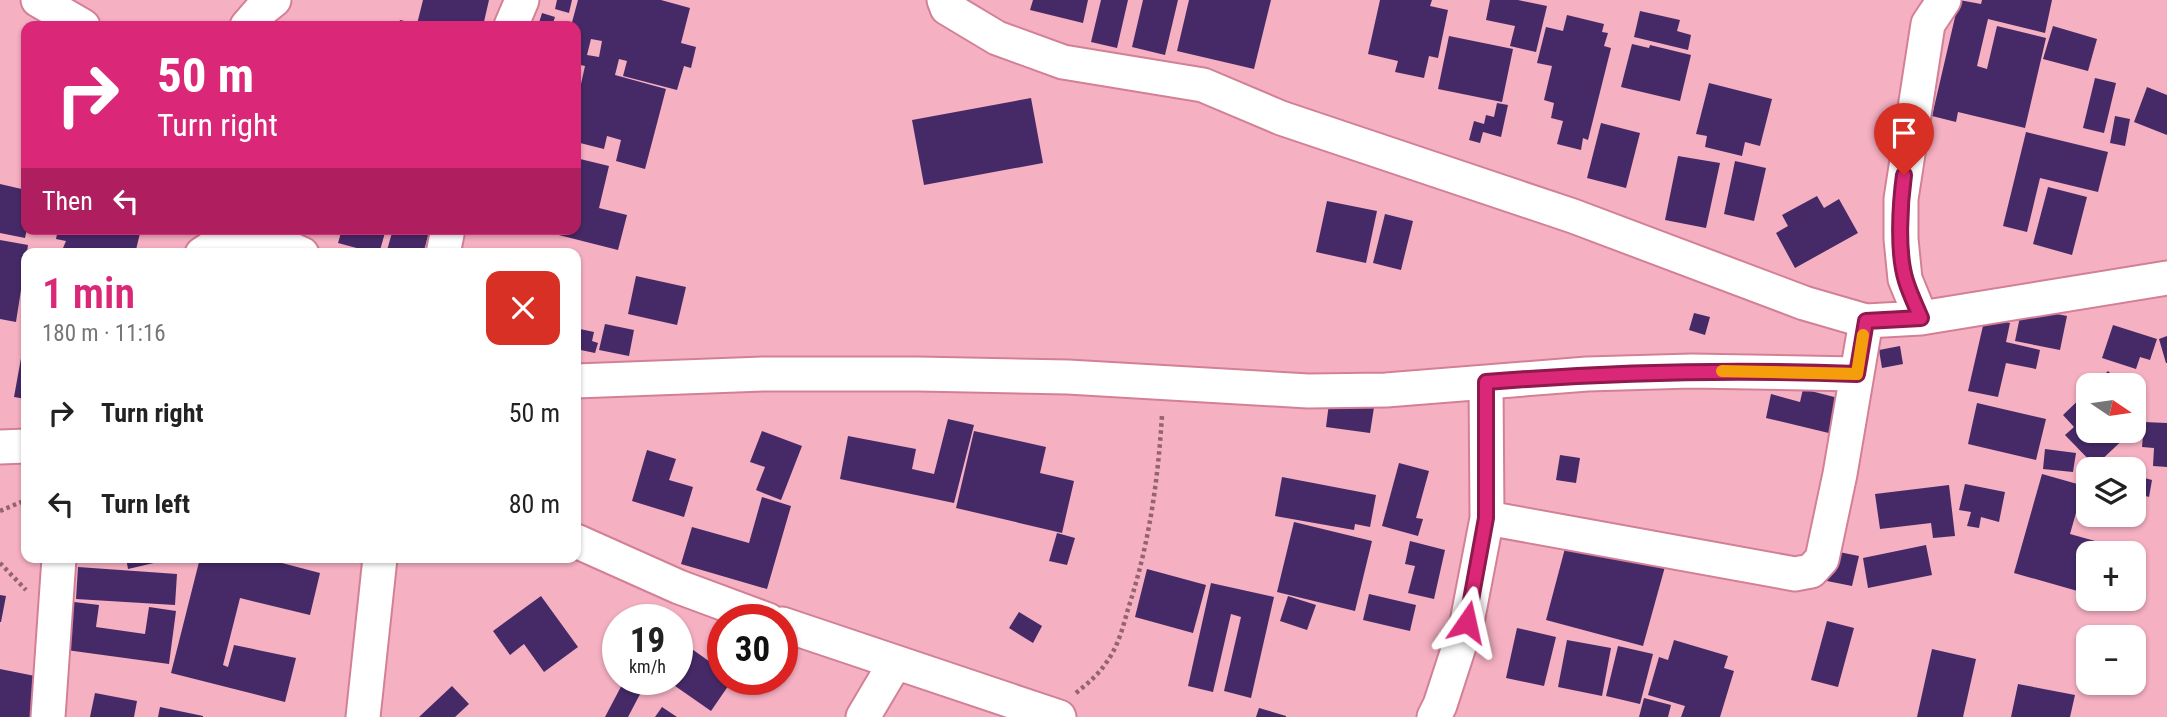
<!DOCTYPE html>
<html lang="en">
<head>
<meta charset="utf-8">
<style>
	body { margin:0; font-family:"Roboto Condensed",sans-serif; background:#f6f6f6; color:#222; height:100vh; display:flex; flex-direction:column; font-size:26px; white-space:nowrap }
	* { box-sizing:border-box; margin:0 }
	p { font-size:23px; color:#767676 }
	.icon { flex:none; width:38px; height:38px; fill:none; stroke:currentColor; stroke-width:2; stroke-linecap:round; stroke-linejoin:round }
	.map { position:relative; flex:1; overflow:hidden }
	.side { position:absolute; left:21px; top:248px; width:560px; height:315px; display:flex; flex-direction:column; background:#fff; border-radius:14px; box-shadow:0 2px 5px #0004 }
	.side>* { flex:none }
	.banner { position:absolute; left:21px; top:21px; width:560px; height:214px; border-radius:14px; box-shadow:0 2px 5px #0004; background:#db2777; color:#fff; overflow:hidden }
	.needle { width:46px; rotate:103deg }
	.buttons { position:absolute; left:2076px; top:373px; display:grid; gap:14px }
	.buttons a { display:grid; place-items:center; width:70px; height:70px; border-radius:14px; background:#fff; box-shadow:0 2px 5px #0004; font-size:35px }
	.speed { position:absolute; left:602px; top:604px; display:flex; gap:14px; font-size:35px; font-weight:700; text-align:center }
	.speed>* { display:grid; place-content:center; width:91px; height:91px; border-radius:50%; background:#fff; box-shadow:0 2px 5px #0004; line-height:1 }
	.speed small { font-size:18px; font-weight:400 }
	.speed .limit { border:10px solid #d22; background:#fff; color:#111 }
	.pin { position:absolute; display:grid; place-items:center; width:60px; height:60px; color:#fff; margin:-72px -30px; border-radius:50% 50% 50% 0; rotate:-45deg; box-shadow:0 0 7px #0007 }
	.pin .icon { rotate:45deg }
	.me { position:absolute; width:77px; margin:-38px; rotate:11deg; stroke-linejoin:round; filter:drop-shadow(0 0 5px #0008) }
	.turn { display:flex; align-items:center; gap:24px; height:147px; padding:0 21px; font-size:32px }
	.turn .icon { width:91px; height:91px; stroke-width:2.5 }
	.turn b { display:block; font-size:49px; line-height:60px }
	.then { display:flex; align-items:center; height:66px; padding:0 21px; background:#0003; gap:14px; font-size:26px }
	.round { display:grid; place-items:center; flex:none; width:74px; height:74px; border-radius:14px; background:#f6f6f6 }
	.head { display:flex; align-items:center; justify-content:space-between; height:119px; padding:0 21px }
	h1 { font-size:42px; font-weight:600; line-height:52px; color:#db2777 }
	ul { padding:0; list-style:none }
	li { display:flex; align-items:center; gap:21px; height:91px; padding:0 21px }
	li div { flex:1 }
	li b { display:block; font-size:26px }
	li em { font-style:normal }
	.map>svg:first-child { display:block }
</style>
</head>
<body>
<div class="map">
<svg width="2167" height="717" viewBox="0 0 2167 717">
	<rect width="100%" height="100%" fill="#f5b0c2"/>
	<path fill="#462a67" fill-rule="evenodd" d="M423,0H489L483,26H398L400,20L417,24Z
		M557,0H572L569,13L555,9Z
		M578,0H661L690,8L681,43L696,47L691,68L684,66L677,90L623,76L627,61L619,59L615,75L666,89L645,169L616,161L621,140L607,136L604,149L576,142V92L579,93L585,66L576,64V26H571ZM591,39L602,41L599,57L587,55Z
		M1033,0H1088L1083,23L1030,10Z
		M1101,0H1128L1117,48L1091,42Z
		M1143,0H1178L1165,55L1132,47Z
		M1189,0H1271L1254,69L1177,51Z
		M1380,0H1432L1430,6L1448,10L1438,58L1429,56L1424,78L1395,72L1398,61L1368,54Z
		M1490,0H1518L1547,6L1536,52L1510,46L1515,26L1486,20Z
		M1959,0L1981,4L1982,0H2052L2045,33L1988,19L1977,66L1987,69L1997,26L2046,38L2025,128L1958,112L1956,122L1932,116Z
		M1640,11L1680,20L1677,31L1691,35L1688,50L1634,37Z
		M542,13L555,17L552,26H538Z
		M1567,15L1604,24L1602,32L1608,33L1604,46L1611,48L1588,140L1583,138L1581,150L1557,144L1563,121L1551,118L1554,103L1544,100L1552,66L1537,63L1546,27L1563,31Z
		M2053,26L2097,39L2088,71L2043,59Z
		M1449,36L1513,49L1502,102L1438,89Z
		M1632,44L1649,48L1650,45L1691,55L1680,101L1621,87Z
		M2095,78L2116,83L2104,133L2083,128Z
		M1709,83L1772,99L1760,146L1745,142L1742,156L1705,147L1707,136L1696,134Z
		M2147,87L2167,95V135L2134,122Z
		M1031,98L1043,163L924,185L912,120Z
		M1497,103L1508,105L1501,137L1483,132L1480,143L1469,140L1474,121L1484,124L1486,115L1494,117Z
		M2115,116L2130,119L2125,146L2110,143Z
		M1601,123L1640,133L1626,188L1587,178Z
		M2026,132L2108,152L2098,192L2040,178L2027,232L2003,226Z
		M1678,156L1720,163L1706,228L1665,220Z
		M576,158L609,166L599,208L627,215L618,250L539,230L576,229Z
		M1735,161L1766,168L1754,221L1724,214Z
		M0,184L26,190L27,229L25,238L0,233Z
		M2048,187L2087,197L2072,255L2033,244Z
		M1817,196L1824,208L1839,199L1858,233L1795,268L1776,233L1788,226L1782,215Z
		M1327,201L1377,211L1366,263L1316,252Z
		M1385,214L1413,221L1401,270L1373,263Z
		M58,229H141L135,254H85L63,248L66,241L56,239Z
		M342,229H386L379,254L338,243Z
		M393,229H430L423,254H386Z
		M0,240L28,245L16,322L0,319Z
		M636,276L686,287L677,325L628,314Z
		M2022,307L2067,316L2060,350L2015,341Z
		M1694,313L1710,317L1705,335L1689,330Z
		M1985,317L2010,323L2006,342L2040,350L2036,369L2006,363L1998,397L1968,391Z
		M605,324L634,330L629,356L599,350Z
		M2113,325L2157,339L2150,360L2140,357L2136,369L2102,358Z
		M580,329L594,332L592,341L598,343L595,353L576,349Z
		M25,336L26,337V399L14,397Z
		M2167,336V363H2166L2159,339Z
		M1900,346L1903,364L1882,368L1879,350Z
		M2108,371L2122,385H2094Z
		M1803,389L1846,400L1837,435L1766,418L1771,394L1800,402Z
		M2088,391V430L2131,432L2095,466L2065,435L2074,427L2063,415Z
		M1330,395L1375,401L1370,433L1326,427Z
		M2133,397L2142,406L2133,414Z
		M1977,403L2046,419L2036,460L1968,444Z
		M948,419L974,425L954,503L840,479L848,436L916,449L912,469L934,474Z
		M2144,422L2167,423V467L2153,466L2154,448L2142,447Z
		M762,431L802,446L781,500L756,490L765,467L750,462Z
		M974,431L1046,447L1040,473L1074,481L1062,533L956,508Z
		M2045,449L2076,453L2073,472L2043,469Z
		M647,450L676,459L669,480L693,487L684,517L632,501Z
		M1560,455L1580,458L1576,483L1556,480Z
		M1399,463L1429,471L1416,518L1423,519L1418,536L1382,526Z
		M2042,474L2088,487V514H2111L2109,522L2076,513L2070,534L2095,541L2092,553H2088V567L2081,592L2014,573Z
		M2133,475L2152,480L2149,497L2133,492Z
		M1282,477L1376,495L1370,527L1355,524L1354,530L1275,516Z
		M1965,484L2005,492L1999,522L1981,517L1979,528L1967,526L1971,512L1959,510Z
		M1949,485L1955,536L1933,538L1931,523L1880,529L1875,494Z
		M762,497L791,506L767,589L681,564L692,527L749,543Z
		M1294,522L1372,541L1355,611L1277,592Z
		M1057,533L1075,538L1067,565L1049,561Z
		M1568,537L1666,563L1643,646L1546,620Z
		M1410,541L1445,550L1434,599L1408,593L1415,566L1405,564Z
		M1926,545L1932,575L1868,588L1863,558Z
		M1834,551L1859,556L1852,586L1827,581Z
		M85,558H106V563H85Z
		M126,558H171V559L128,569Z
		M200,558H263L320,573L310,615L240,598L223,665L228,667L234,645L296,658L285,702L171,673Z
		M78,567L177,574L175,605L76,599Z
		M1147,569L1206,585L1193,633L1135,617Z
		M1211,583L1274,597L1251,698L1224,691L1241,617L1231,614L1213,692L1188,686Z
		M1369,594L1416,605L1410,631L1363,620Z
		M0,595L6,596L1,622H0Z
		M541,596L578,647L544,672L524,644L510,655L493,631Z
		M1288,596L1316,605L1307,630L1280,621Z
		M66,601L99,605L96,627L145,634L149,607L176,611L169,664L59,649Z
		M1019,612L1042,626L1033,643L1009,628Z
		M1827,621L1854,628L1838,687L1811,680Z
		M1517,628L1556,637L1544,686L1506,678Z
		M1567,640L1611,648L1602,696L1558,687Z
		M1674,640L1728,656L1724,668L1734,671L1720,717H1681L1685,706L1648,695L1659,657L1668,660Z
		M1618,646L1653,654L1640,704L1606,696Z
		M689,647L723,671V679H733L711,711L665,679H677V664Z
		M1932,649L1976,659L1963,717H1917Z
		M0,669L40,677L31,717H0Z
		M625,679H648L628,717H605Z
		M2018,684L2075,695L2070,717H2011Z
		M452,686L469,704L455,717H419Z
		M95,693L137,701L134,717H90Z
		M1644,698L1671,705L1668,717H1639Z
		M160,707L203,716V717H158Z
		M662,707L677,717H655Z
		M1259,708L1286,716V717H1256Z"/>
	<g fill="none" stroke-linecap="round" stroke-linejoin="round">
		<defs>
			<path id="minor" d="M38,0L83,26
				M944,0L947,8L997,38L1063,62L1203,85L1281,118L1573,216L1804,303L1866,321L1921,318L2167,278
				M247,26L260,11L274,0
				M511,26L522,0
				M202,254L231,235L271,240L302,254
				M443,254L448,229
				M1921,318L1905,279L1901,239V199L1928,24L1944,0
				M576,381L763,374H918L1068,377L1308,391L1386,390L1587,374L1692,371L1857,374
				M0,447L26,446
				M1487,518L1795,574L1811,571L1822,559L1840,474L1866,321
				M576,541L679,587L768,620
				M782,624L1059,717
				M48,717L59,558
				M363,717L380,558
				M863,717L895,663
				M1434,717L1440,705L1467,622L1487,518L1486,382"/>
		</defs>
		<use href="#minor" stroke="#d38097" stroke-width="37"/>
		<path stroke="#946270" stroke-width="4.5" stroke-dasharray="3.5 3.5" stroke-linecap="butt" d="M0,511L26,500
			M0,563L26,590
			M1076,693C1087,684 1098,675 1106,663C1118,647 1123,627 1128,609C1149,545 1158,481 1162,415"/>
		<use href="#minor" stroke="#fff" stroke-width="33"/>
	</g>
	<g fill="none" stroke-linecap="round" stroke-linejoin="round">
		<defs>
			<path id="route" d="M1467,622L1486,518V382C1610,372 1732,369 1857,374L1866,321L1921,318C1916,306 1910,294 1906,281C1897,253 1900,204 1904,175"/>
		</defs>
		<use href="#route" stroke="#8e194d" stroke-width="18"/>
		<use href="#route" stroke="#db2777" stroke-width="12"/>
		<path stroke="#f59e0b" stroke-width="12" d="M1722,371L1857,374L1863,335"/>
	</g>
</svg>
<div class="buttons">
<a><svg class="needle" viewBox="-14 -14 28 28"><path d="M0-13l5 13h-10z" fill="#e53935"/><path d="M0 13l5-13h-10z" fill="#767676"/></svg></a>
<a><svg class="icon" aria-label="layers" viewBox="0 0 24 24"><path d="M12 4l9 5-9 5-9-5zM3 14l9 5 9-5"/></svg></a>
<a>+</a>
<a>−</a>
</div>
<div class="speed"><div>19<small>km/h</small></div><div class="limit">30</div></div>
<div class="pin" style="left:1904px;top:175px;background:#d93025"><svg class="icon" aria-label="arrive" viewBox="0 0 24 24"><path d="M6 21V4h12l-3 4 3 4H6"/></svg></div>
<svg class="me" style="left:1467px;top:622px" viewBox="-20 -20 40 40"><path d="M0-17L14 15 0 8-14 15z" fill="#db2777" stroke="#fff" stroke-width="4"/></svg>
<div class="banner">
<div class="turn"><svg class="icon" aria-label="right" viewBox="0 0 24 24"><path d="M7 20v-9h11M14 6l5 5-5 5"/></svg><div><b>50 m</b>Turn right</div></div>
<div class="then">Then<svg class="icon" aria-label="left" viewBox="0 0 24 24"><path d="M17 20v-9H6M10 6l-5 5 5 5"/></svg></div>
</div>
<section class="side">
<div class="head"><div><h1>1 min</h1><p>180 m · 11:16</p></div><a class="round" style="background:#d93025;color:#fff"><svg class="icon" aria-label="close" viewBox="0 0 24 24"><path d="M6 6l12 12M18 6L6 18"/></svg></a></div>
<ul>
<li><svg class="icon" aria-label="right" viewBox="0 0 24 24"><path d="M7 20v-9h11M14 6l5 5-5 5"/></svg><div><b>Turn right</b></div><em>50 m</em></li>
<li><svg class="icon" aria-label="left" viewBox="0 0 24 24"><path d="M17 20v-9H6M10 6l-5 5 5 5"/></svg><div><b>Turn left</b></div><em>80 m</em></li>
</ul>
</section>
</div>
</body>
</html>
